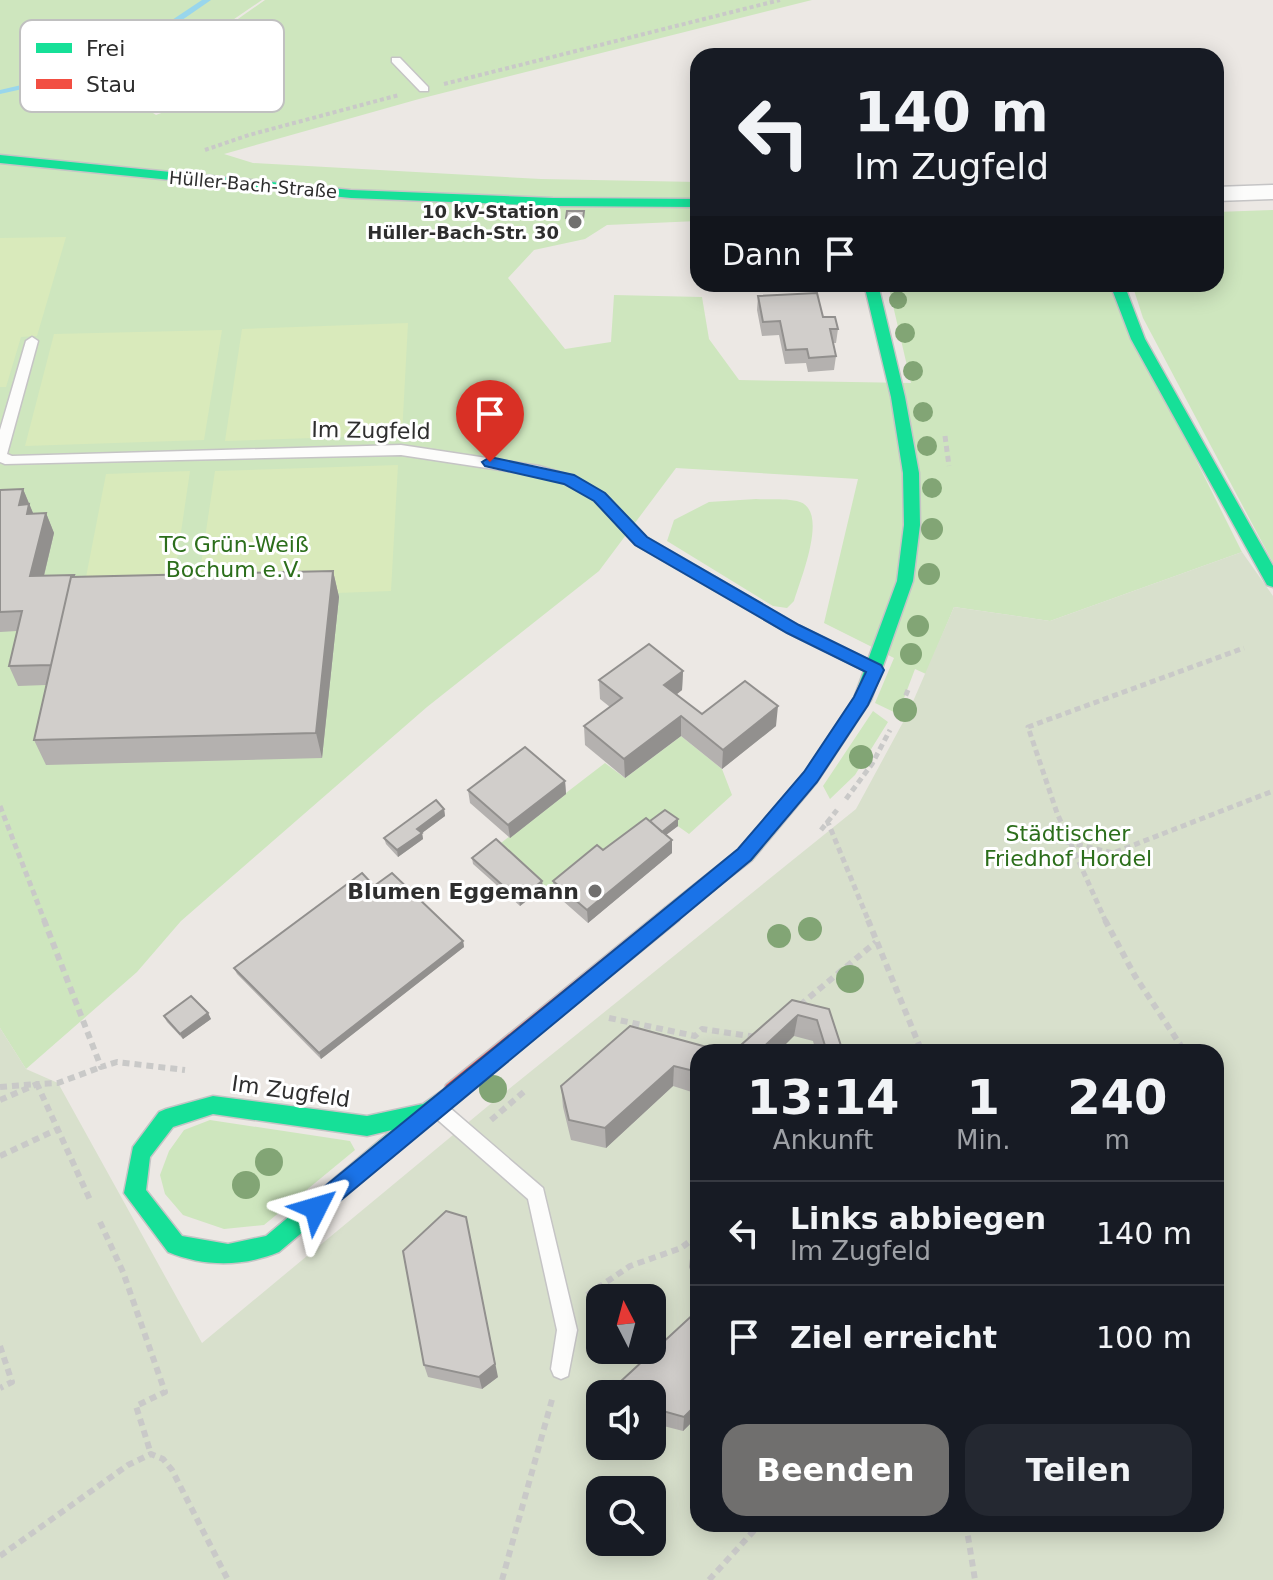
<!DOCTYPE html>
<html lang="de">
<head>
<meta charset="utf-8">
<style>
	body { margin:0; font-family:"DejaVu Sans",sans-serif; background:#242831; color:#f1f3f6; height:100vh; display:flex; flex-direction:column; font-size:30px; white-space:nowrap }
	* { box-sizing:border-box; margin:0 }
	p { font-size:26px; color:#9ea1a6 }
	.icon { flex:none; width:44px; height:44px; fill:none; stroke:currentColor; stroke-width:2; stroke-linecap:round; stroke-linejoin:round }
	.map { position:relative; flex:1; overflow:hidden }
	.panel { position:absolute; left:690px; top:1044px; width:534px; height:488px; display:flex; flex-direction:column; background:#171b24; border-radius:24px; box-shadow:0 4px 20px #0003 }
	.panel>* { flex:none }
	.guide { position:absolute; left:690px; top:48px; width:534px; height:244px; border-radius:24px; box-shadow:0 4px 20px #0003; background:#171b24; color:#f1f3f6; overflow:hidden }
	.needle { width:52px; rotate:354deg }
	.tools { position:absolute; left:586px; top:1284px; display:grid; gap:16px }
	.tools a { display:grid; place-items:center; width:80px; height:80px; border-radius:16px; background:#171b24; box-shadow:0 4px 20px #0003; font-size:40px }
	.pin { position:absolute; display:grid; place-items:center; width:68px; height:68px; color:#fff; margin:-82px -34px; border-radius:50% 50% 50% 0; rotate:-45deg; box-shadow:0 0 8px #0007 }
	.pin .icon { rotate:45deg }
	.me { position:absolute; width:88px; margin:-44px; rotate:50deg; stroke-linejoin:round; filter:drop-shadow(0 0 6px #0008) }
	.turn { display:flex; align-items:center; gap:28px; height:168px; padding:0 32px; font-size:36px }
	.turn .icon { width:104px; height:104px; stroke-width:2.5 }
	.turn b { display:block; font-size:56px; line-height:68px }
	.then { display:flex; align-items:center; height:76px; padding:0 32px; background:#0003; gap:16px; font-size:30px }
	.eta { display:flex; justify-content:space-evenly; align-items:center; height:136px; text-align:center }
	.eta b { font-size:48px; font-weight:600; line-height:56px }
	.cta { display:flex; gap:16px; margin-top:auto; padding:16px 32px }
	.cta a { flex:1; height:92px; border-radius:24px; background:#706f6e; color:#fff; font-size:32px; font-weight:600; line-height:92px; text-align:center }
	.cta a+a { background:#242831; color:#f1f3f6 }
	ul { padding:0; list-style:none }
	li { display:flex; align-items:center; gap:24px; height:104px; padding:0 32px; border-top:2px solid #363941 }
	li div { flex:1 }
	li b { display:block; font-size:30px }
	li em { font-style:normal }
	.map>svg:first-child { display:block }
</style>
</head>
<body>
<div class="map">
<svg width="1273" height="1580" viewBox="0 0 1273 1580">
	<rect width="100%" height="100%" fill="#ece8e4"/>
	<path fill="#cee6be" d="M0,0H262L154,74L150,111L156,115L185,104L234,93L237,87L233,72L208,60L204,51L208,40L265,0H812L419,99L224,154L253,163L541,179L698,182V221L607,225L585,239L534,250L508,278L565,349L611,342L614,295L702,297L709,339L739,380L911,383L888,284H1108L1242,552L1050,621L954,607L926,674L915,669L898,714L875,703L894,658L824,623L858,479L676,468L599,571L427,707L181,921L137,972L26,1069L0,1028Z
		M1273,210V563L1143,318L1132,284H1216V212Z
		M756,499C770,500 788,498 800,502C829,512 800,580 794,601L787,608L773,606L667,541L674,520L709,502Z
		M873,711L888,722L855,775L830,799L823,786Z
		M681,736L722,769L732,795L689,834L665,817L597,858L554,893L543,888L497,846L605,763L625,778Z
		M210,1120L350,1141L355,1150L264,1225L224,1229L183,1215L165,1194L160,1175L169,1151L184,1130Z"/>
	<path fill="#d8e0cc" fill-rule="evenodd" d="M1242,552L1273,596V1580H0V1028L26,1069L58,1083L202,1343L488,1106L856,809L908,713L954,607L1050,621ZM698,1052H1216V1524H698ZM600,1298H652V1350H600ZM600,1394H652V1446H600ZM600,1490H652V1542H600Z"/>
	<path fill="#d9eabb" d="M66,237L37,336L21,337L6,387H0V238Z
		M408,323L402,435L225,441L242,329Z
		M222,330L204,440L25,446L54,334Z
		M398,465L391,591L196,598L215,471Z
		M190,471L171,600L81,603L106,474Z"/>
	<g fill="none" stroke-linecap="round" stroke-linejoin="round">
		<path fill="#99d6ec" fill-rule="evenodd" d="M202,0H211L130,56L99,72L0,94V90L94,68L124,52Z"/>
		<defs>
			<path id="lane" d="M392,58H400L428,87V91H420L392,62Z
				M32,337L38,341L7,454L12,456L401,445L539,466L573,476L605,494L646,537L798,625L879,665L882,669L879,673H869L788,633L636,545L595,500L563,483L539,476L401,455L5,464L0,462V430L26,341Z
				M437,1100L443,1102L543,1188L577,1330L568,1376L561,1379L554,1376L551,1369L557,1330L528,1199L431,1114L428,1108L431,1102Z"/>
			<path id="street" d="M1273,185V199L1216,201V187Z"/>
			<path id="fast" d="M0,155L351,190L553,198L698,199V207L553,206L351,198L0,163Z
				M864,284H878L905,397L919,473L920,525L913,581L871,700L817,782L752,860L672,922L665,920L663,914L665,908L738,850L805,772L854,698L897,581L904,525L903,473L891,397Z
				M1110,284H1124L1145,339L1273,566V587L1267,585L1131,339Z
				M453,1083L460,1085L463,1092L460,1099L279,1252C243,1267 204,1267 168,1252L124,1193L133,1147L159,1112L166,1109L213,1096L367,1116L423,1104ZM213,1114L367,1136L392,1130L266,1236L228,1244L182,1236L146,1190L150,1157L173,1127Z"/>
			<path id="jam" d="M672,906L679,908L681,914L679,920L460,1099L453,1101L446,1099L443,1092L446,1085L665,908Z"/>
		</defs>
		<use href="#lane" stroke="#c5c4c5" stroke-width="3"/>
		<use href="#street" stroke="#c5c4c5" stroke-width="3"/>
		<use href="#fast" stroke="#c5c4c5" stroke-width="3"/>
		<use href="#jam" stroke="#c5c4c5" stroke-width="3"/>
		<path stroke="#c9c9c8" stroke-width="4" stroke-dasharray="4 3" stroke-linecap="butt" d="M444,84L780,0
			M205,150L249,135L399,95"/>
		<path stroke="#c9c9c8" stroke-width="5" stroke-dasharray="6 4" stroke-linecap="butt" d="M945,436L949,466
			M898,714L908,690
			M846,799L872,764L890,730
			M0,806L45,922
			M827,820L869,922
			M821,830L837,810
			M1067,842L1113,853L1273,791
			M1106,922L1057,813L1028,727L1244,648"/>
		<path stroke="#c9c9c8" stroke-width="6" stroke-dasharray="7 5" stroke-linecap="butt" d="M44,920L101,1067L117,1062L185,1070
			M868,920L922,1052
			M1105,920L1135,976L1185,1052
			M800,1005L876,942
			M609,1018L695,1036L702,1029L757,1037
			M0,1087L37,1084L91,1202
			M0,1100L37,1084L58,1083L101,1067
			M491,1120L526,1090
			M0,1156L58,1129
			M100,1222L123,1272L165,1392L136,1406L151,1454
			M587,1295L630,1266L681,1248L698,1235
			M0,1346L12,1382L0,1388
			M966,1524L975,1580
			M0,1556L128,1465L151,1454L163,1459L172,1470L228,1580
			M502,1580L553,1396
			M709,1580L760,1524"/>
		<use href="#lane" fill="#fcfcfb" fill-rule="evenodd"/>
		<use href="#street" fill="#fcfcfb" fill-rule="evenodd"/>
		<use href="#fast" fill="#16e098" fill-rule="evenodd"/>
		<use href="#jam" fill="#f24e42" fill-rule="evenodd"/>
	</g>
	<g fill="#82a575">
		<circle cx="898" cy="300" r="9"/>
		<circle cx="905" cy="333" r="10"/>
		<circle cx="913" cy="371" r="10"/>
		<circle cx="923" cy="412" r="10"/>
		<circle cx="927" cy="446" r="10"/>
		<circle cx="932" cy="488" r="10"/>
		<circle cx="932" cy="529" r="11"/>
		<circle cx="929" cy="574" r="11"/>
		<circle cx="918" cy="626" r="11"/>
		<circle cx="911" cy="654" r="11"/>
		<circle cx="905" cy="710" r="12"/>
		<circle cx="861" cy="757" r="12"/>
		<circle cx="810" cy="929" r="12"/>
		<circle cx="779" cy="936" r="12"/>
		<circle cx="850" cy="979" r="14"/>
		<circle cx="493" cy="1089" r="14"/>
		<circle cx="269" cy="1162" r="14"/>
		<circle cx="246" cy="1185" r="14"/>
	</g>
	<path fill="#b4b1af" d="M146,60H175L177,67L168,74L148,68Z
		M566,218H584L583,226H567Z
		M758,296L823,317L838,329L836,343H833L836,356L834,370L808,372L806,363L785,364L779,335L762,336L757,310Z
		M23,489L33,513H46L54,533L44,576L74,577L333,571L339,597L322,758L46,765L34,740L46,685L18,686L9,666L17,631L0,632V490Z
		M683,671L682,690L676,695L702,714L776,726L722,769L681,736L625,778L585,745L584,726L610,707L600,699L599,680Z
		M565,781L566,794L510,838L470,803L468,790Z
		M444,809L445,816L422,833L423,839L398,857L386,844L384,838Z
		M678,819V826L666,835L672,853L588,923L554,893L553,881L650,821Z
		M472,858L542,881L543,888L520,906L473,864Z
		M374,886L463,941L464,947L321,1059L237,974L234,968Z
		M792,1000L829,1009L843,1052H816L813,1041L794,1036Z
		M208,1013L211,1019L183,1039L167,1022L164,1016Z
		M698,1052V1094L673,1086L606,1148L571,1140L563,1107L561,1086Z
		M698,1242V1291L689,1267L691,1250Z
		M698,1310V1416L683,1431L652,1423V1394Z
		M424,1365L498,1377L482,1389L428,1377Z"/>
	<path fill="#92908e" d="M175,60L177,67L168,74L167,66Z
		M23,489L38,525L19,505Z
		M46,513L54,533L39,596L30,576Z
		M333,571L339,597L322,758L316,733Z
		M683,671L682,690L664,704V685Z
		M778,706L776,726L722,769L723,750Z
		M681,716V736L625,778L624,759Z
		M565,781L566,794L510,838L508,825Z
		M444,809L445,816L422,833L423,839L398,857L397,850L417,829Z
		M678,819V826L658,841V835Z
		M672,840V853L588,923L587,910Z
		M542,881L543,888L520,906L519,900Z
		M463,941L464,947L321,1059L319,1053Z
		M208,1013L211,1019L183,1039L180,1034Z
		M798,1015L794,1036L778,1052H758Z
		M674,1066L673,1086L606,1148L605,1128Z
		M466,1217L498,1377L482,1389L479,1377Z
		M698,1403V1416L683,1431L684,1417Z"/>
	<path fill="#d1cecb" stroke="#92908e" stroke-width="2" d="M567,211H584L583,219L566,218Z
		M817,293L823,317H835L838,329H830L836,356L809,358L807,349L786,350L780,321L763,322L758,296Z
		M23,489L19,505L29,504L27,514L46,513L30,576L74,575L73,577H71L51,665L9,666L22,611L0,612V490Z
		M333,571L316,733L34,740L71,577Z
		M649,644L683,671L664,685L702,714L745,681L778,706L723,750L681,716L624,759L584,726L622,698L599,680Z
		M525,747L565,781L508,825L468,790Z
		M436,800L444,809L417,829L422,833L397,850L384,838Z
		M665,810L678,819L662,832L650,821Z
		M646,818L672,840L587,910L553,881L597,845L603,850Z
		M496,839L542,881L519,900L472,858Z
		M362,873L374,886L392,873L463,941L319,1053L234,968Z
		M191,996L208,1013L180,1034L164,1016Z
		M792,1000L829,1009L843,1052H827L817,1020L798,1015L758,1052H733Z
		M630,1026L725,1052H698V1072L674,1066L605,1128L569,1120L561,1086Z
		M446,1211L466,1217L495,1364L479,1377L424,1365L403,1251Z
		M698,1242V1270L691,1250Z
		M698,1310V1403L684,1417L652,1408V1394H607Z"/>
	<path fill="#1a73e8" stroke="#114b97" stroke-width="2" d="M490,457L574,475L605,493L647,537L799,625L881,665L884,670L868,705L817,782L751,860L323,1215L316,1218L308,1215L305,1208L308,1200L738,849L804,772L854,697L866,672L787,633L635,545L594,501L564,484L485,466L482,462Z"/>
	<g fill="#706f6e" stroke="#fff" stroke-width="3">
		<circle cx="575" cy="222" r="8"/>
		<circle cx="595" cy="891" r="8"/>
	</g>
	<g text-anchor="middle" stroke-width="6" stroke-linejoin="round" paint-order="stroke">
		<g font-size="18" fill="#2e2e2e" stroke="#fff">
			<text transform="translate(253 185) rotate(5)" y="6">Hüller-Bach-Straße</text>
		</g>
		<g font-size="18" font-weight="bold" fill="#2e2e2e" stroke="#fff" text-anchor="end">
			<text x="559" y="218">10 kV-Station<tspan x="559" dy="21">Hüller-Bach-Str. 30</tspan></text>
		</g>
		<g font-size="22" fill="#2e2e2e" stroke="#fff">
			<text transform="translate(371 430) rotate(1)" y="8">Im Zugfeld</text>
			<text transform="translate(291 1091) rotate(8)" y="8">Im Zugfeld</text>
		</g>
		<g font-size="22" fill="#2c6e1b" stroke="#fff">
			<text x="234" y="552">TC Grün-Weiß<tspan x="234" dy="25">Bochum e.V.</tspan></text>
			<text x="1068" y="841">Städtischer<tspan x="1068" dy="25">Friedhof Hordel</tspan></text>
		</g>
		<g font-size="22" font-weight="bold" fill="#2e2e2e" stroke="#fff" text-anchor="end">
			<text x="579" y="899">Blumen Eggemann</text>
		</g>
	</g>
	<rect x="20" y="20" width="264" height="92" rx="12" fill="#fff" stroke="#c0c0c0" stroke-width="2"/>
	<rect x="36" y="43" width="36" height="10" fill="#16e098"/>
	<rect x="36" y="79" width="36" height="10" fill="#f24e42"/>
	<g font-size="22" fill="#2e2e2e">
		<text x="86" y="56">Frei</text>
		<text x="86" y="92">Stau</text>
	</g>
</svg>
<div class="tools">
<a><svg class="needle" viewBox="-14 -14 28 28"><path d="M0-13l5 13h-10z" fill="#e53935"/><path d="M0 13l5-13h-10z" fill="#9ea1a6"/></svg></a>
<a><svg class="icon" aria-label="sound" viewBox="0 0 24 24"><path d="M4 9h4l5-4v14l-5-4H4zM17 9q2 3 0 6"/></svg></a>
<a><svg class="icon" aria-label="search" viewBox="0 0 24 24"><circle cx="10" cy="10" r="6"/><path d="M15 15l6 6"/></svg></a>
</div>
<div class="pin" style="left:490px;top:462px;background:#d93025"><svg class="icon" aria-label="arrive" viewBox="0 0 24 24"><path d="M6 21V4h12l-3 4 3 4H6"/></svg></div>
<svg class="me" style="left:316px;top:1208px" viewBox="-20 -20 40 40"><path d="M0-17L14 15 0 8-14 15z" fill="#1a73e8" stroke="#fff" stroke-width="4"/></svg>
<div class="guide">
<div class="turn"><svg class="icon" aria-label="left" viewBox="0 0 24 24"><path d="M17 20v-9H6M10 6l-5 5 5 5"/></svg><div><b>140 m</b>Im Zugfeld</div></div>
<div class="then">Dann<svg class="icon" aria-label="arrive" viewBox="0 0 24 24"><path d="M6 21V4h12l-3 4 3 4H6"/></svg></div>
</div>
<section class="panel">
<div class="eta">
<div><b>13:14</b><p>Ankunft</p></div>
<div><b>1</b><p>Min.</p></div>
<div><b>240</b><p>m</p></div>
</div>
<ul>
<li><svg class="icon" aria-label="left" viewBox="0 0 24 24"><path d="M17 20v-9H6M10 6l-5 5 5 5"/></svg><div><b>Links abbiegen</b><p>Im Zugfeld</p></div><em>140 m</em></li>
<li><svg class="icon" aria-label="arrive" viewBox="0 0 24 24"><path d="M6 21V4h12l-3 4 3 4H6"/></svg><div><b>Ziel erreicht</b></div><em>100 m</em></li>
</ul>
<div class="cta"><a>Beenden</a><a>Teilen</a></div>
</section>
</div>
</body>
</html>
